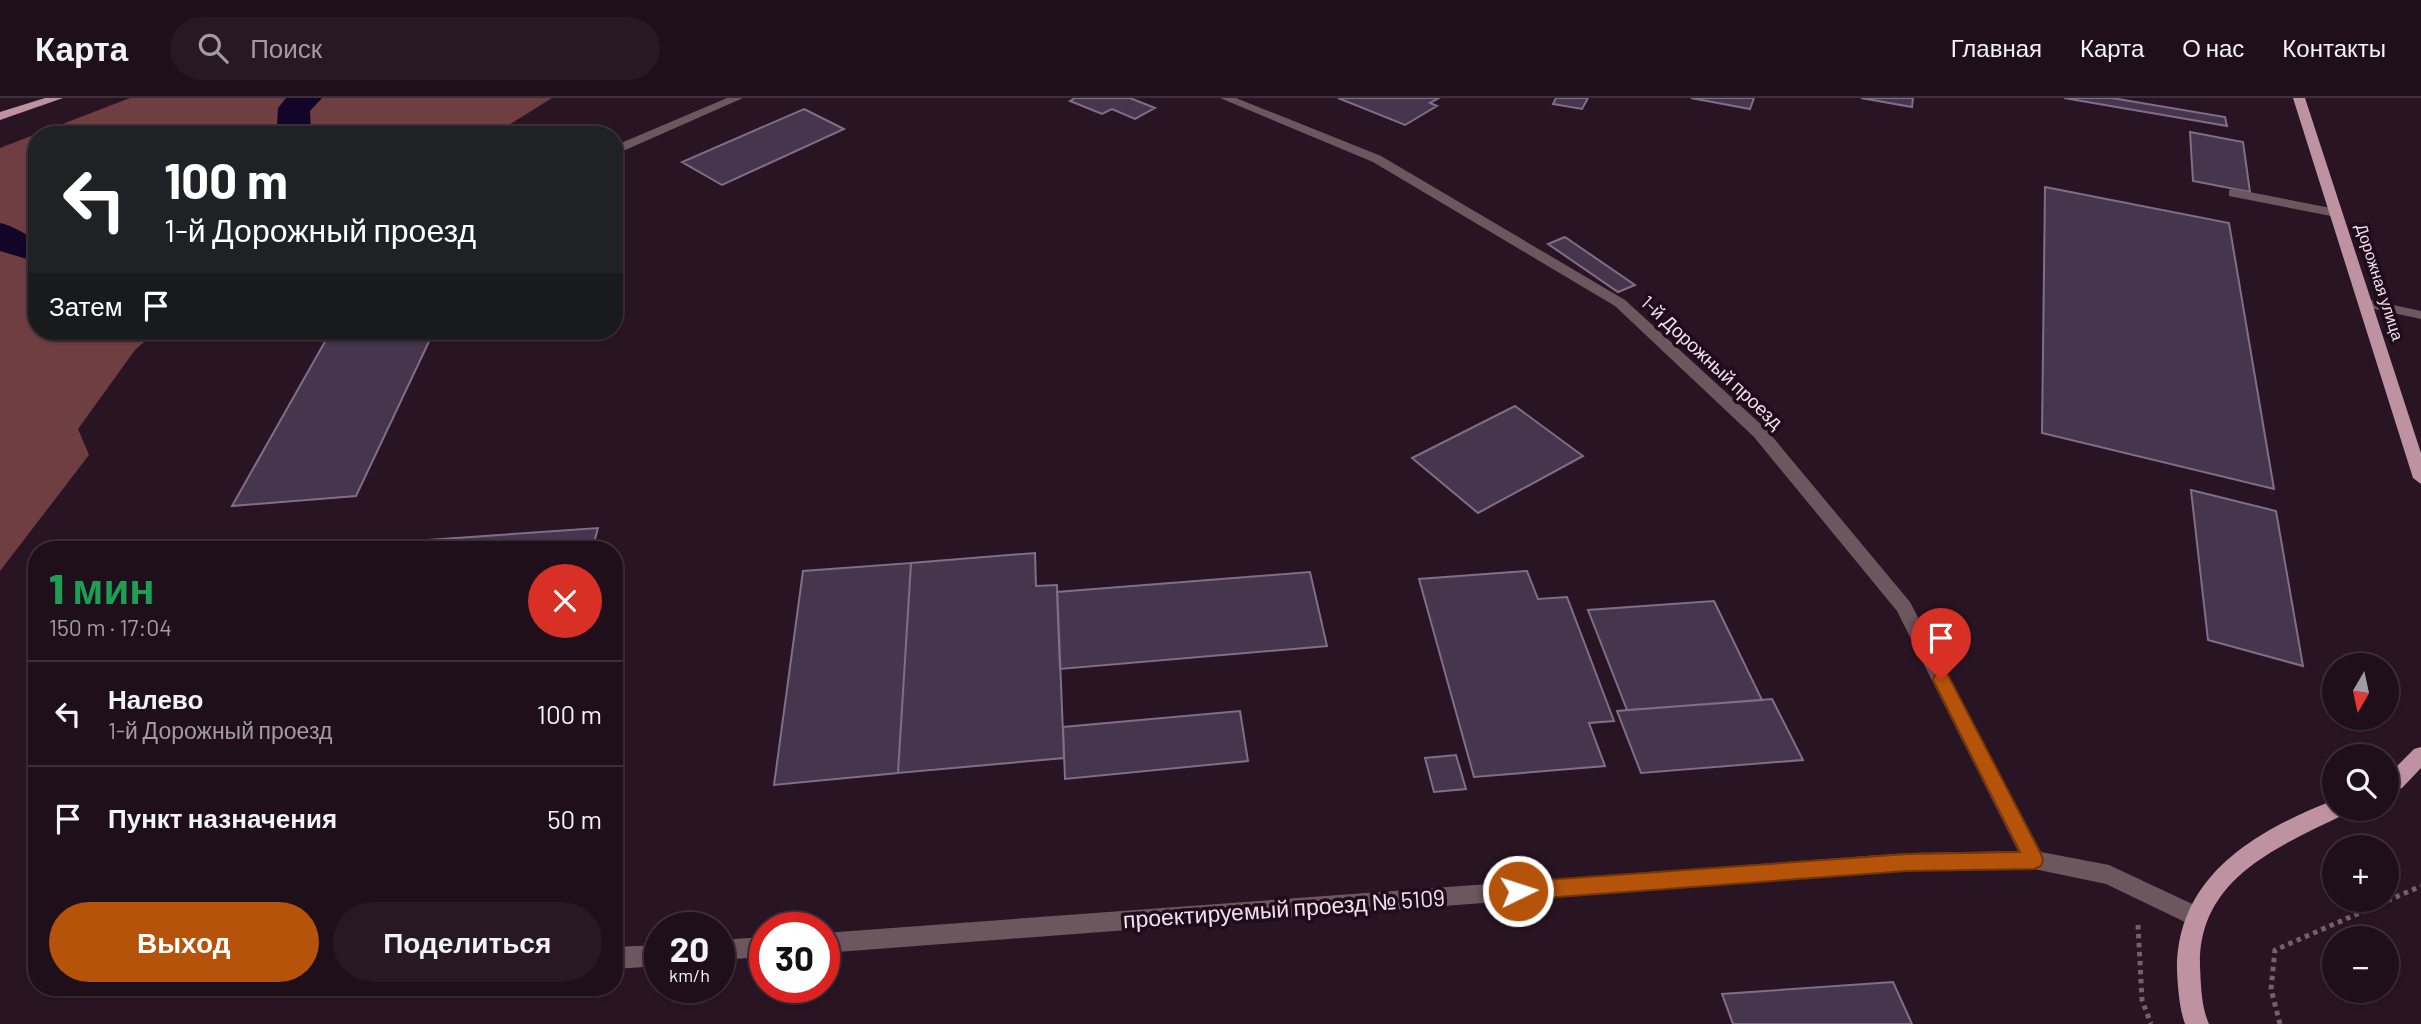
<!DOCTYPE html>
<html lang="ru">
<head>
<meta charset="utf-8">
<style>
	body { margin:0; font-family:Barlow,sans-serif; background:#271824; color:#f1f3f6; height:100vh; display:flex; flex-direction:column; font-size:26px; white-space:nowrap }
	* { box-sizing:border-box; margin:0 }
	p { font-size:23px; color:#a19ca3 }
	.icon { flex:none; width:38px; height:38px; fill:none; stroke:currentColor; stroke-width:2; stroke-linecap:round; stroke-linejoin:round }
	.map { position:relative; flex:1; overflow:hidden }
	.panel { position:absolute; left:28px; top:443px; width:595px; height:455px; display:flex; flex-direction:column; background:#1f0f1b; border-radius:28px; box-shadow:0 2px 5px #0004,0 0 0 2px #3c2f3a }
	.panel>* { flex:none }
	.top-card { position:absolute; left:28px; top:28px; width:595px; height:214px; border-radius:28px; box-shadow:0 2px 5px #0004,0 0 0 2px #3c2f3a; background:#202124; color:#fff; overflow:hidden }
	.needle { width:46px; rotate:189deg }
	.buttons { position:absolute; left:2322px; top:555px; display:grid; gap:14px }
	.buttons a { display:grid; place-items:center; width:77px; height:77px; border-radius:50%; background:#1f0f1b; box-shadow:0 2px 5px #0004,0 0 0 2px #3c2f3a; font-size:35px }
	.speed { position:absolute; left:644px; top:814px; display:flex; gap:14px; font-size:35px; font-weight:700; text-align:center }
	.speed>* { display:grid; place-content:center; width:91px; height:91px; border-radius:50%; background:#1f0f1b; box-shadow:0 2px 5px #0004,0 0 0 2px #3c2f3a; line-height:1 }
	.speed small { font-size:18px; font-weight:400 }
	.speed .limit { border:10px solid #d22; background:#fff; color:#111 }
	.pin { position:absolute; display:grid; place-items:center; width:60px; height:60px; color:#fff; margin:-72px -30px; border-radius:50% 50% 50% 0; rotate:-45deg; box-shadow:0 0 7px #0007 }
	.pin .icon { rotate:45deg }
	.me { position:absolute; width:77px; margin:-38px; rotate:86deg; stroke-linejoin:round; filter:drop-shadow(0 0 5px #0008) }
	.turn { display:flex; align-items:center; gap:24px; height:147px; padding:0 21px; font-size:32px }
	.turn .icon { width:91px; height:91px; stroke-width:2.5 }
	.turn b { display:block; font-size:49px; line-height:60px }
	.then { display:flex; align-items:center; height:66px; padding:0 21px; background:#0003; gap:14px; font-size:26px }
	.round { display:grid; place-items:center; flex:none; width:74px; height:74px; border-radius:37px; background:#271824 }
	.overview { display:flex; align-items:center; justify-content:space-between; height:119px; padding:0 21px }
	h1 { font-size:42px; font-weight:800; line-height:52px; color:#1e9e55 }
	.button { display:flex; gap:14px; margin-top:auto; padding:14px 21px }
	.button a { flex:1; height:80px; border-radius:42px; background:#b45309; color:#fff; font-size:28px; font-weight:800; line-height:80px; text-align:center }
	.button a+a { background:#271824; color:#f1f3f6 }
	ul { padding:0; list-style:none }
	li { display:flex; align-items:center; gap:21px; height:105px; padding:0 21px; border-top:2px solid #3c2f3a }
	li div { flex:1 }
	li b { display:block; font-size:26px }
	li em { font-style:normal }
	header { display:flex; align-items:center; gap:42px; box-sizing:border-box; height:98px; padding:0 35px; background:#1f0f1b; border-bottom:2px solid #3c2f3a }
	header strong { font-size:33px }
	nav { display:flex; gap:38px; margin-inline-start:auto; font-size:24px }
	.search { width:490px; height:63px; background:#271824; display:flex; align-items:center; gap:18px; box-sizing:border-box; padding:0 24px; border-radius:38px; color:#a19ca3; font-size:26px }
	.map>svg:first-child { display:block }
</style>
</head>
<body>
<header>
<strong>Карта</strong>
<div class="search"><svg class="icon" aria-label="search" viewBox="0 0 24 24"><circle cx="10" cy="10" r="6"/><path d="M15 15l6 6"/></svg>Поиск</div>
<nav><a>Главная</a><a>Карта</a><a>О нас</a><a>Контакты</a></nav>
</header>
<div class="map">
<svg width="2421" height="926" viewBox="0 0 2421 926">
	<rect width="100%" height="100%" fill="#291424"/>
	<path fill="#6e3e41" d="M130,0H552L493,37H37V233H157L135,252L78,331L89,357L0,473V50Z"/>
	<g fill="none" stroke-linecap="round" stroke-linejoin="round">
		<path fill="#120528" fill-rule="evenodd" d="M286,0H322L310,13L311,32L307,37H267L277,27L278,10Z
			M0,125C14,128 23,136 37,141V164L0,153Z"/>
	</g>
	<path fill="#46364d" stroke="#7f6e87" stroke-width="2" d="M1075,0H1130L1155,10L1135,21L1112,11L1102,16L1070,3Z
		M1338,0H1439L1430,5L1437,8L1405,27Z
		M1556,0H1588L1582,11L1553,6Z
		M1691,0H1754L1750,11Z
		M1861,0H1913L1912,9Z
		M2064,0H2112L2225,19L2227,28Z
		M804,11L844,31L722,87L682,64Z
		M2190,34L2243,44L2250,94L2193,83Z
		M2045,89L2229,125L2274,391L2042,335Z
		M1565,139L1635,187L1618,194L1548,146Z
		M331,233H434L356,398L232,408Z
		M1515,308L1583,358L1478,415L1412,360Z
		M2191,392L2276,413L2303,568L2208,542Z
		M598,430L592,452H410L414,443Z
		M1035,455L1036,488L1057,487L1064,660L898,675L911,465Z
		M911,465L898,675L774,687L803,473Z
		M1527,473L1538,501L1567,499L1614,623L1589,625L1605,668L1474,679L1419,481Z
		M1310,474L1327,548L1060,571L1057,494Z
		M1714,503L1762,602L1627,612L1588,512Z
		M1772,601L1803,662L1641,675L1617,613Z
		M1240,613L1248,663L1065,681L1063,629Z
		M1456,657L1466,691L1434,694L1425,660Z
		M1893,884L1912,926H1733L1722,896Z"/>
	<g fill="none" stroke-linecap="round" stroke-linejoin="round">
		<path stroke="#73606e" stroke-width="5" stroke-dasharray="4.5 4.5" stroke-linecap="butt" d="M2138,827L2142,902L2151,926
			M2280,926L2271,891L2275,852L2421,788"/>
		<path fill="#6d575e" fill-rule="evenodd" d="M727,0H743L614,57V48Z
			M1220,0H1236L1381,58L1625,202L1766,331L1910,504L2041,754L2109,767L2203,811L2206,818L2203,825L2195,828L2187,825L2106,786L2034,771L1907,773L824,855V835L1907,755L2018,753L1897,513L1754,339L1615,208L1373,64Z
			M2234,91L2336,111L2343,115L2336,119L2229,98V92Z
			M2365,201L2421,213V221L2360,208L2358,205Z
			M765,839V859L719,862V842Z
			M660,847V868L614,871V849Z"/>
		<path fill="#bf92a1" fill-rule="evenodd" d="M45,0H63L0,22V14Z
			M2293,0H2305L2421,355V386L2413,380Z
			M2421,649V670L2402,690L2387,696V678L2414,651Z
			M2334,702V710H2348L2345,716C2278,749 2198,780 2200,868C2201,887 2201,908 2209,926H2185C2179,909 2178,890 2177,873C2176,778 2255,733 2334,702Z"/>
	</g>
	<path fill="#b45309" stroke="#753606" stroke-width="2" d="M1941,575L1948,577L2041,756L2043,762L2041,768L2034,771L1907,773L1518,802L1511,799L1508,793L1511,787L1518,784L1907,756L2020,754L1933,582L1935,577Z"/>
	<g text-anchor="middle" stroke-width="7" stroke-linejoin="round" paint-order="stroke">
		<g font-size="16" fill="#f0e1ec" stroke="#1f0b1b">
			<text transform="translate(2380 184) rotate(72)" y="6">Дорожная улица</text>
		</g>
		<g font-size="19" fill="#f0e1ec" stroke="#1f0b1b">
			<text transform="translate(1712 264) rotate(43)" y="7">1-й Дорожный проезд</text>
		</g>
		<g font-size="23" fill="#f0e1ec" stroke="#1f0b1b">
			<text transform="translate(1284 811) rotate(-4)" y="8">проектируемый проезд № 5109</text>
		</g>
	</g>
</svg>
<div class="buttons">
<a><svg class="needle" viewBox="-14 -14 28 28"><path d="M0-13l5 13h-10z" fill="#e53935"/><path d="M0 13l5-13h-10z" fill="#a19ca3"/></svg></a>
<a><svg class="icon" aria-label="search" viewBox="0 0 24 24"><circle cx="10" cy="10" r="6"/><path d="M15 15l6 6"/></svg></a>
<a>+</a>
<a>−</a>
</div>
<div class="speed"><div>20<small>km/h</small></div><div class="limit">30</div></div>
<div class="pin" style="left:1941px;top:582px;background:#d93025"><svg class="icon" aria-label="arrive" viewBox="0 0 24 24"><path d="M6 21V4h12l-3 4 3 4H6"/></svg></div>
<svg class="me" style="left:1518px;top:793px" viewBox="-20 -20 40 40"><circle r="17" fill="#b45309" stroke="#fff" stroke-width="3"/><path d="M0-11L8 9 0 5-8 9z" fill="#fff"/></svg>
<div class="top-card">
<div class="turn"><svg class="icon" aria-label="left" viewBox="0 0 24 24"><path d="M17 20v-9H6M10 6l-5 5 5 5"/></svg><div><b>100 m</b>1-й Дорожный проезд</div></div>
<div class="then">Затем<svg class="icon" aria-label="arrive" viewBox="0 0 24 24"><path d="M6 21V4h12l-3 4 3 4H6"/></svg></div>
</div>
<section class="panel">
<div class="overview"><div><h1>1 мин</h1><p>150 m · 17:04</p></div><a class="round" style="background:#d93025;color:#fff"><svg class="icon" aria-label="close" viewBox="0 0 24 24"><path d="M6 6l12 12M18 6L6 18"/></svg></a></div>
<ul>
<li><svg class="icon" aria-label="left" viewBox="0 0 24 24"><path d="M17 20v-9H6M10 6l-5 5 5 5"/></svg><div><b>Налево</b><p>1-й Дорожный проезд</p></div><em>100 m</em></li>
<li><svg class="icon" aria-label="arrive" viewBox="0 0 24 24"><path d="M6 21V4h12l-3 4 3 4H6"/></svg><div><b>Пункт назначения</b></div><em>50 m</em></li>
</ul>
<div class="button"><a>Выход</a><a>Поделиться</a></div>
</section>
</div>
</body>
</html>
